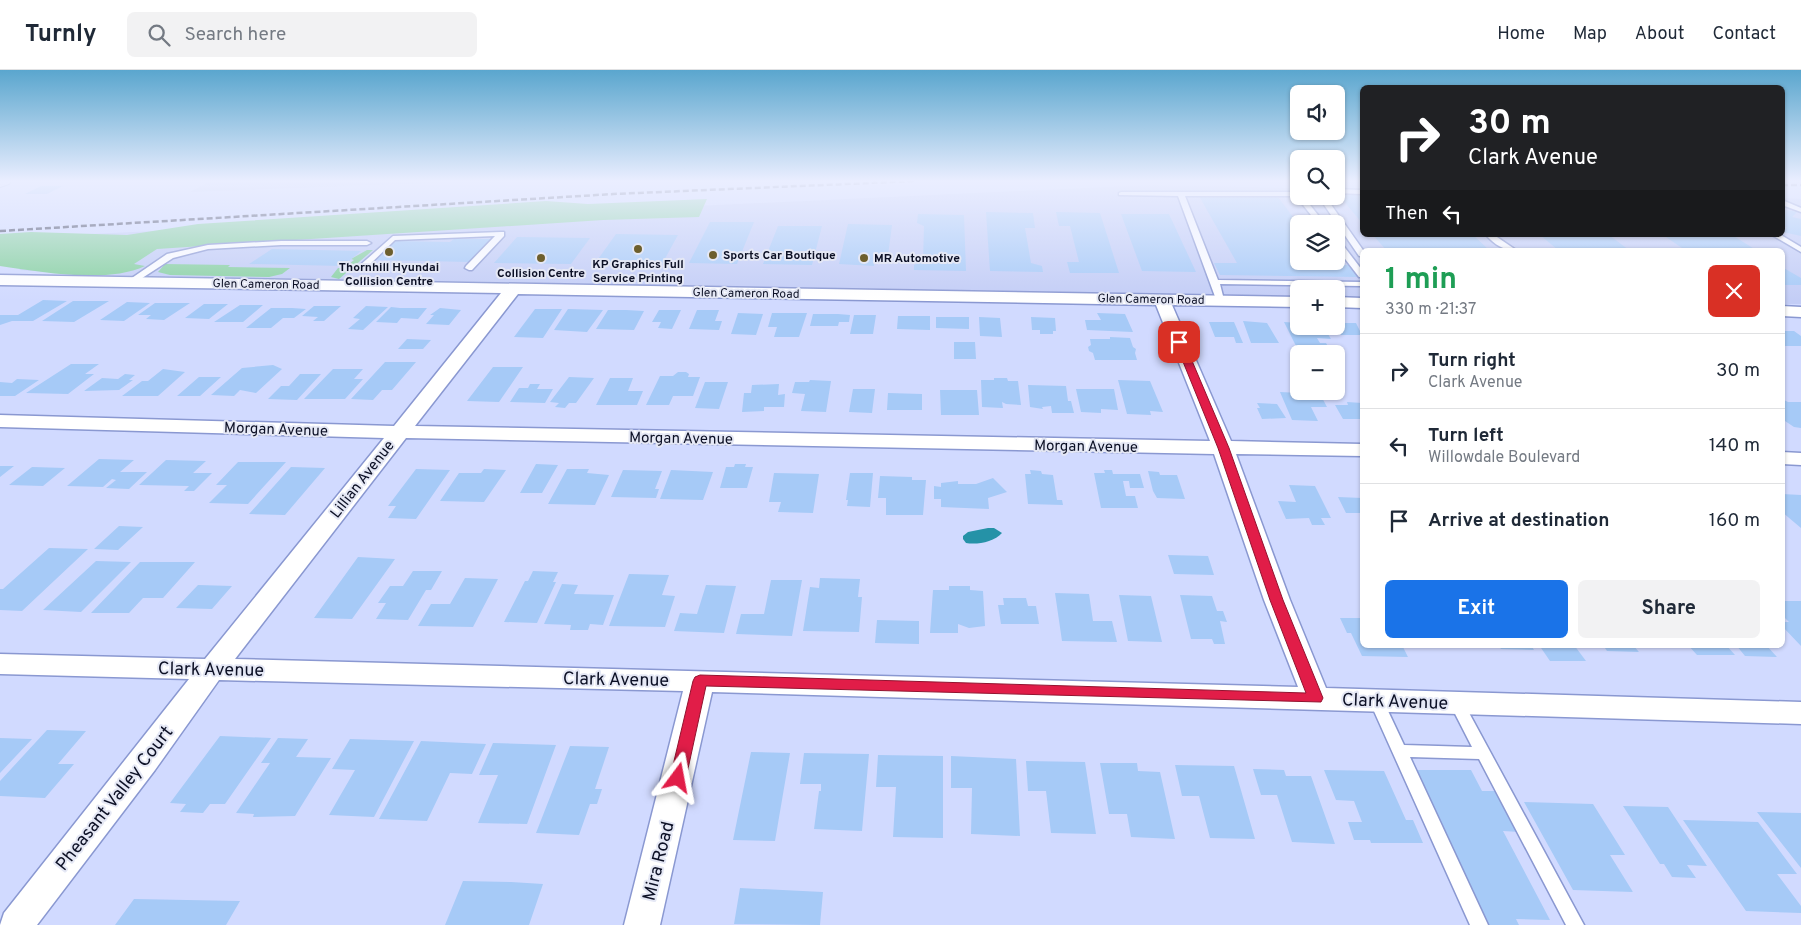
<!DOCTYPE html>
<html lang="en">
<head>
<meta charset="utf-8">
<style>
	body { margin:0; font-family:Overpass,sans-serif; background:#f2f2f3; color:#1f2937; height:100vh; display:flex; flex-direction:column; font-size:19px; white-space:nowrap }
	* { box-sizing:border-box; margin:0 }
	p { font-size:16px; color:#747a83 }
	.icon { flex:none; width:28px; height:28px; fill:none; stroke:currentColor; stroke-width:2; stroke-linecap:round; stroke-linejoin:round }
	.map { position:relative; flex:1; overflow:hidden }
	.panel { position:absolute; left:1360px; top:178px; width:425px; height:400px; display:flex; flex-direction:column; background:#fff; border-radius:8px; box-shadow:0 1px 4px #0004 }
	.panel>* { flex:none }
	.hud { position:absolute; left:1360px; top:15px; width:425px; height:152px; border-radius:8px; box-shadow:0 1px 4px #0004; background:#202124; color:#fff; overflow:hidden }
	.tools { position:absolute; left:1290px; top:15px; display:grid; gap:10px }
	.tools a { display:grid; place-items:center; width:55px; height:55px; border-radius:8px; background:#fff; box-shadow:0 1px 4px #0004; font-size:25px }
	.pin { position:absolute; display:grid; place-items:center; width:42px; height:42px; color:#fff; margin:-21px; border-radius:10px; box-shadow:0 2px 8px #0006 }
	.me { position:absolute; width:55px; margin:-28px; rotate:13deg; stroke-linejoin:round; filter:drop-shadow(0 0 4px #0008) }
	.turn { display:flex; align-items:center; gap:18px; height:105px; padding:0 25px; font-size:22px }
	.turn .icon { width:65px; height:65px; stroke-width:2.5 }
	.turn b { display:block; font-size:35px; line-height:42px }
	.then { display:flex; align-items:center; height:48px; padding:0 25px; background:#0003; gap:10px; font-size:19px }
	.round { display:grid; place-items:center; flex:none; width:52px; height:52px; border-radius:8px; background:#f2f2f3 }
	.overview { display:flex; align-items:center; justify-content:space-between; height:85px; padding:0 25px }
	h1 { font-size:30px; font-weight:700; line-height:38px; color:#1e9e55 }
	.primary-button { display:flex; gap:10px; margin-top:auto; padding:10px 25px }
	.primary-button a { flex:1; height:58px; border-radius:8px; background:#1a73e8; color:#fff; font-size:20px; font-weight:700; line-height:58px; text-align:center }
	.primary-button a+a { background:#f2f2f3; color:#1f2937 }
	ul { padding:0; list-style:none }
	li { display:flex; align-items:center; gap:15px; height:75px; padding:0 25px; border-top:1px solid #e0e1e3 }
	li div { flex:1 }
	li b { display:block; font-size:19px }
	li em { font-style:normal }
	header { display:flex; align-items:center; gap:30px; box-sizing:border-box; height:70px; padding:0 25px; background:#fff; border-bottom:1px solid #e0e1e3 }
	header strong { font-size:24px }
	nav { display:flex; gap:28px; margin-inline-start:auto; font-size:18px }
	.search { width:350px; height:45px; background:#f2f2f3; display:flex; align-items:center; gap:12px; box-sizing:border-box; padding:0 18px; border-radius:8px; color:#747a83; font-size:19px }
	.map>svg:first-child { display:block }
</style>
</head>
<body>
<header>
<strong>Turnly</strong>
<div class="search"><svg class="icon" aria-label="search" viewBox="0 0 24 24"><circle cx="10" cy="10" r="6"/><path d="M15 15l6 6"/></svg>Search here</div>
<nav><a>Home</a><a>Map</a><a>About</a><a>Contact</a></nav>
</header>
<div class="map">
<svg width="1801" height="855" viewBox="0 0 1801 855">
	<rect width="100%" height="100%" fill="#d1daff"/>
	<path fill="#c3cdf6" fill-rule="evenodd" d="M211,111H483L190,122Z
		M1149,115L1299,118V126H1336V118L1362,119V165H1782L1783,128L1801,129V234H1783L1782,180H1362V227H1336V219H1299V226L96,205L19,200L69,165ZM1299,154H1336V191H1299Z"/>
	<path fill="#87d19f" d="M707,129L699,147L603,150L157,179L134,194L145,196C107,214 41,202 0,196V164L31,162L127,165L198,154L546,131L588,134Z
		M367,180H373L339,209L331,207L338,198H344L354,190L351,189Z
		M165,194L230,195L228,197L290,198L282,204L269,207L170,205L158,202Z"/>
	<path fill="#2592a7" d="M988,458H994L1002,463C994,472 977,475 966,473L963,469V466L968,462Z"/>
	<path fill="#a6caf7" d="M41,116H63L47,124H25Z
		M1337,123H1362V153Z
		M1199,126L1278,127L1299,155V191H1325L1328,195H1351L1360,207L1220,205L1214,193H1237Z
		M1782,139L1797,142L1792,147L1801,149V166L1783,162L1787,157L1782,156Z
		M986,142L1033,143L1035,158H1025L1031,193L1042,196L1043,202L990,201Z
		M1056,142L1100,143L1119,203H1070L1067,192H1079L1070,156H1059Z
		M918,144L964,145L966,201L914,200V195L923,191L924,156L917,153Z
		M1121,144H1169L1196,202L1142,201Z
		M710,152H754L737,194L689,193Z
		M848,154L892,155L887,193H874V196L839,194Z
		M778,156H822L812,195L763,194Z
		M616,164L678,165L662,194L596,192Z
		M1373,165H1473L1489,180H1386Z
		M1540,165H1609L1629,180H1558Z
		M1663,165H1732L1756,180H1685Z
		M517,167L590,168L571,194L494,193Z
		M454,169H492L471,192L374,190L395,171L450,172Z
		M272,179L361,181L343,196L249,194Z
		M1782,197L1801,208V215H1782Z
		M43,230L67,231L33,251H12L0,255V245H18Z
		M73,231H109L74,252L42,251Z
		M127,232L150,233L124,251L100,250Z
		M155,233H190L164,250L146,249L151,245H138Z
		M204,234H228L209,249L185,248Z
		M240,235H263L243,252H214Z
		M314,236H341L324,251H313L318,247L302,246Z
		M366,236L388,237L363,260L348,259L360,249L353,248Z
		M391,237L400,238H427L418,249L401,248L397,253L376,252Z
		M271,238H292L306,239L294,248H283L271,258H246Z
		M440,238L461,240L449,255L426,254L434,245H430Z
		M535,239H562L543,268L514,267Z
		M568,239L603,240L587,262L554,260Z
		M608,240H626L644,241L634,260L596,259Z
		M659,240H681L672,259L658,258L661,252H652Z
		M697,240H719L715,251H722L719,260L689,259Z
		M738,243L763,244L756,265L731,264Z
		M772,243H807L799,267H774L777,257H768Z
		M1097,243L1125,244L1133,262L1087,260L1085,250H1101Z
		M813,244H838L850,245L849,252H839L838,256H810Z
		M854,245H876L873,264H850Z
		M898,246H930V260L897,259Z
		M936,247H969V259L936,258Z
		M979,247L1000,248L1002,267L980,266Z
		M1031,247L1055,248L1056,261H1053V264H1040V260H1032Z
		M1243,251L1267,253L1279,273H1251Z
		M1209,252H1234L1243,273H1236L1234,267H1215Z
		M1284,252L1299,253V256H1323L1331,269L1317,268L1320,273H1326L1329,278H1297Z
		M1336,253H1356L1362,265H1341L1335,256Z
		M1782,261H1794L1801,266V276H1782Z
		M1110,267L1130,268L1133,277L1136,279L1135,283L1137,290H1095L1093,283L1089,281L1088,277L1091,275L1090,269H1110Z
		M407,269L431,270L423,279H398Z
		M954,272H975L976,289H954Z
		M385,292H416L392,320H382L373,330L351,329Z
		M71,294H99L85,304H94L68,324L26,323Z
		M273,295L282,299L256,323L240,320L234,326L211,325L242,298Z
		M493,297H523L499,332L467,331Z
		M163,299L185,302L158,326H122L142,311H148Z
		M333,299H363L354,309H363L345,329H304Z
		M678,302H686L689,304L688,307H700L693,326H673L669,335H646L660,306H673Z
		M125,304L135,305L129,310H133L119,320L84,321L102,308L118,309Z
		M300,304H321L297,330L268,329L281,316H289Z
		M199,307H221L200,326H177Z
		M569,307L594,308L576,333H569L565,338L555,337L559,333L550,332Z
		M610,308H633L628,321H643L637,335H596Z
		M994,308H1007L1008,311H1018L1021,335L1006,334L1002,332L1003,338L982,337L981,310H994Z
		M17,309L39,310L15,326H0V312L12,313Z
		M810,310L831,311L826,342L801,341L805,324L792,323L795,312H809Z
		M1118,310L1150,311L1163,342L1150,341L1151,345L1127,344Z
		M705,312H728L719,339L695,338Z
		M530,314H540L537,319H553L545,333L510,332L519,318H528Z
		M779,314L778,325L785,324L784,337H764V341L742,342L744,323H751L752,315Z
		M1028,315L1066,316L1068,331H1071L1074,343H1052L1051,336L1042,337L1043,339L1030,337Z
		M853,319H875L872,343L849,342Z
		M1076,319H1114L1118,340L1101,339V343L1081,342Z
		M940,320H977L979,345H941Z
		M1280,322L1320,324L1327,337H1311L1318,351L1292,350Z
		M888,323L922,324V340H887Z
		M1782,329L1788,332H1801V358L1794,357L1782,349Z
		M1347,332L1362,333V349H1343L1335,335H1348Z
		M1257,333L1277,334L1286,348L1262,349L1257,338H1260Z
		M99,389L134,390L120,402H147L129,419L106,418L116,410L112,409L103,417L67,416Z
		M166,390L206,391L193,403H212L194,421H184L189,416L139,415Z
		M238,392H286L248,434L209,433L227,415H216Z
		M536,394L558,395L542,423H520Z
		M735,394H746L745,397H753L747,418H720L726,397H734Z
		M0,396H14L0,407Z
		M32,397H33L65,398L43,416L9,415Z
		M291,397L325,398L285,445L249,444Z
		M416,399L450,400L416,449L388,448L396,436H388Z
		M484,399L506,400L484,432L440,431L459,403H481Z
		M567,399H589L587,403L609,405L595,435L548,434Z
		M623,400L662,401L655,419H659L656,428L611,427Z
		M671,400L713,402L703,430L660,429Z
		M1030,400L1041,401L1042,404L1053,405L1057,430H1062L1063,435L1028,434L1025,404H1031Z
		M1104,400H1112L1113,404H1140L1144,418H1130L1129,411H1123L1126,426H1135L1138,438H1101L1094,403H1105Z
		M1148,401L1159,402L1160,405H1177L1185,429L1157,428L1153,421Z
		M774,403L819,404L813,443L778,442L781,432H769Z
		M850,403H873L870,437L847,436L848,430H846Z
		M880,406L912,407V410H926L923,445H886V428H878Z
		M993,408L1007,422L988,428L989,439L941,437V429H934V416L941,417V413L958,411V414H976Z
		M1289,415L1315,416L1331,448H1321L1325,455H1312L1309,448L1286,449L1278,431L1296,432Z
		M1782,424L1801,425V458L1782,442Z
		M1338,427L1362,428V443H1346Z
		M119,456L143,457L118,480L94,479Z
		M49,478L88,479L22,541L0,540V519H3Z
		M1168,485L1208,486L1214,505L1174,504Z
		M358,487L395,489L352,549L314,548Z
		M96,491L131,492L81,542L43,540Z
		M140,492H195L163,528H143L129,543H91Z
		M413,501H442L431,520H426L408,550L376,549L386,533H378L390,516H403Z
		M533,501L558,502L553,512H556L537,553L504,552L525,511H528Z
		M629,504L669,505L662,525L675,526L665,557L609,556Z
		M465,508L498,509L473,557L418,556L431,534H450Z
		M820,508L860,509L858,527H862L859,562L803,561L810,517L819,518Z
		M771,510H802L792,566L736,564L741,544H764Z
		M562,514L578,515L574,524L614,525L603,555L590,554L588,560H570L571,555L544,554Z
		M198,515L232,516L212,539L176,538Z
		M706,515L736,516L724,563L674,561L680,543L697,544Z
		M949,516H970V520L983,521L985,556L969,558L958,554V563H930L933,520H949Z
		M1055,523L1089,524L1093,551H1112L1117,572L1062,571Z
		M1119,525L1151,526L1162,572L1128,571Z
		M1180,525L1212,526L1217,541H1223L1227,552L1220,551L1225,574H1214L1212,569H1191Z
		M1003,528H1026L1028,536H1036L1039,554H1001L998,535H1004Z
		M1782,531H1801V576L1782,556V552H1789L1782,545Z
		M1340,548H1362V575H1402L1408,587L1362,586L1351,563H1347Z
		M877,550L919,551V574L875,573Z
		M1415,575H1458L1459,578L1415,577Z
		M1498,575H1531L1534,580L1501,579Z
		M1539,575H1574L1586,591H1550Z
		M1603,575H1633L1639,582L1607,581Z
		M1688,575H1726L1735,585H1697Z
		M1736,575H1766L1777,587L1745,586Z
		M47,660L86,661L58,694H74L45,728L0,726V711Z
		M220,666L271,668L225,734H210L203,743L180,742L186,734L170,733Z
		M0,668L32,669L0,703Z
		M278,668L308,669L296,687L331,688L295,746L253,747L254,744L236,743L270,693H261Z
		M350,669L414,671L374,747L329,745L355,700L332,699Z
		M421,671L486,674L472,704L450,703L427,751L379,749Z
		M493,673L556,675L527,754L478,753L498,705H479Z
		M570,676L609,677L595,719H602L597,734H590L579,765L536,763Z
		M751,682L790,683L775,771L733,770Z
		M804,683L869,684L862,761L814,759L819,721H821V714H800Z
		M878,685L943,686V768L893,767L896,717H876Z
		M951,686L1016,689L1020,766L971,764L972,718H951Z
		M1026,691L1085,692L1096,764L1051,763L1046,721H1028Z
		M1100,693H1137L1138,701L1160,702L1175,769L1131,767L1127,744H1109Z
		M1175,695L1234,696L1255,769L1210,768L1199,726H1182Z
		M1253,699L1284,700L1286,706H1311L1335,774L1292,772L1277,725H1261Z
		M1324,700L1384,701L1406,750H1413L1423,773H1371L1370,770H1354L1348,752H1362L1354,731L1336,730Z
		M1414,700H1471L1482,721H1498L1520,762L1503,761L1550,850L1516,849L1519,855H1489Z
		M1524,732L1593,734L1625,785H1610L1633,822L1573,820Z
		M1623,736L1668,737L1707,796L1687,795L1696,808L1672,807L1664,794H1660Z
		M1757,742L1801,743V798Z
		M1683,750L1758,752L1797,804H1777L1801,836V843L1746,841Z
		M463,811L511,812L543,814L529,855H445Z
		M740,818L823,822L820,855L734,854Z
		M134,829L240,831L226,855H115Z"/>
	<g fill="none" stroke-linecap="round" stroke-linejoin="round">
		<defs>
			<path id="lane" d="M1336,119L1362,120V124L1336,123Z
				M1121,122H1299V126H1303L1325,154H1318L1296,126H1185L1218,210L1362,212V216L1220,214L1224,230L1220,232H1217L1178,126L1119,125V123Z
				M1318,126H1325L1363,180L1362,186H1359Z
				M1782,130L1801,138V142L1782,135Z
				M501,162H504V166L472,200H469L465,198L466,196L495,166L395,170L365,199L358,197L393,166Z
				M1486,165H1494L1516,180C1503,180 1495,175 1486,165Z
				M1772,165H1781L1801,177V182Z
				M1336,170H1339L1362,200V207H1359L1336,177Z
				M281,171H367L371,173L367,175H281L208,179L173,188L133,214L126,212L167,184L208,175Z
				M1376,625L1381,626L1404,675L1472,677L1449,632L1451,628L1456,627L1461,628L1584,855H1566L1479,689L1410,687L1488,855H1470L1369,630L1371,626Z"/>
			<path id="street" d="M0,205L1299,227V237L1172,235L1231,371L1362,374V386L1236,384L1290,530L1326,618L1801,632V654L712,622L660,855H624L683,621L219,610L155,700L37,855H0L4,843L189,609L0,604V584L205,589L384,368L0,357V345L394,356L501,223L0,215ZM518,224L1156,235L1210,371L415,356ZM406,368L1214,384L1264,530L1298,617L235,589Z
				M1336,227L1362,228V238L1336,237Z
				M1782,236L1801,237V247L1782,246Z
				M1782,382L1801,383V395L1782,394Z"/>
			<path id="secondary" d="M0,111H11L9,114L0,117Z"/>
		</defs>
		<use href="#lane" stroke="#8a98d1" stroke-width="3"/>
		<use href="#street" stroke="#8a98d1" stroke-width="3"/>
		<use href="#secondary" stroke="#8a98d1" stroke-width="2"/>
		<use href="#lane" fill="#fff" fill-rule="evenodd"/>
		<use href="#street" fill="#fff" fill-rule="evenodd"/>
		<use href="#secondary" fill="#e2e7fe" fill-rule="evenodd"/>
		<path stroke="#383d56" stroke-width="2.5" stroke-dasharray="6 3" stroke-linecap="butt" d="M1782,115H1801
			M0,161L613,124L915,111"/>
	</g>
	<linearGradient id="sky" x2="0" y2="1"><stop stop-color="#5aa6ce"/><stop offset="0.48" stop-color="#eaeeff"/><stop offset="1" stop-color="#eaeeff" stop-opacity="0"/></linearGradient>
	<rect width="1801" height="231" fill="url(#sky)"/>
	<path fill="#e11d48" stroke="#92132f" d="M1179,269L1184,272L1229,378L1283,530L1323,628L1321,632L706,616L686,708L683,713L678,714L672,713L670,708L693,611L695,607L700,605L1306,623L1270,530L1218,378L1175,272Z"/>
	<g fill="#6d5f2d" stroke="#e5e8f5" stroke-width="2">
		<circle cx="638" cy="179" r="5"/>
		<circle cx="389" cy="182" r="5"/>
		<circle cx="713" cy="185" r="5"/>
		<circle cx="541" cy="188" r="5"/>
		<circle cx="864" cy="188" r="5"/>
	</g>
	<g text-anchor="middle" stroke-width="4" stroke-linejoin="round" paint-order="stroke">
		<g font-size="12" font-weight="bold" fill="#0c1025" stroke="#e5e8f5">
			<text x="723" y="189" text-anchor="start">Sports Car Boutique</text>
			<text x="874" y="192" text-anchor="start">MR Automotive</text>
			<text x="638" y="198">KP Graphics Full<tspan x="638" dy="14">Service Printing</tspan></text>
			<text x="389" y="201">Thornhill Hyundai<tspan x="389" dy="14">Collision Centre</tspan></text>
			<text x="541" y="207">Collision Centre</text>
		</g>
		<g font-size="12" fill="#0c1025" stroke="#e5e8f5">
			<text transform="translate(266 214) rotate(1)" y="4">Glen Cameron Road</text>
			<text transform="translate(746 223) rotate(1)" y="4">Glen Cameron Road</text>
			<text transform="translate(1151 229) rotate(1)" y="4">Glen Cameron Road</text>
		</g>
		<g font-size="15" fill="#0c1025" stroke="#e5e8f5">
			<text transform="translate(276 359) rotate(2)" y="5">Morgan Avenue</text>
			<text transform="translate(681 368) rotate(1)" y="5">Morgan Avenue</text>
			<text transform="translate(1086 376) rotate(1)" y="5">Morgan Avenue</text>
			<text transform="translate(362 409) rotate(-52)" y="5">Lillian Avenue</text>
		</g>
		<g font-size="18" fill="#0c1025" stroke="#e5e8f5">
			<text transform="translate(211 599) rotate(1)" y="6">Clark Avenue</text>
			<text transform="translate(616 609) rotate(1)" y="6">Clark Avenue</text>
			<text transform="translate(1395 631) rotate(2)" y="6">Clark Avenue</text>
			<text transform="translate(114 728) rotate(-52)" y="6">Pheasant Valley Court</text>
			<text transform="translate(658 791) rotate(-76)" y="6">Mira Road</text>
		</g>
	</g>
</svg>
<div class="tools">
<a><svg class="icon" aria-label="sound" viewBox="0 0 24 24"><path d="M4 9h4l5-4v14l-5-4H4zM17 9q2 3 0 6"/></svg></a>
<a><svg class="icon" aria-label="search" viewBox="0 0 24 24"><circle cx="10" cy="10" r="6"/><path d="M15 15l6 6"/></svg></a>
<a><svg class="icon" aria-label="layers" viewBox="0 0 24 24"><path d="M12 4l9 5-9 5-9-5zM3 14l9 5 9-5"/></svg></a>
<a>+</a>
<a>−</a>
</div>
<div class="pin" style="left:1179px;top:272px;background:#d93025"><svg class="icon" aria-label="arrive" viewBox="0 0 24 24"><path d="M6 21V4h12l-3 4 3 4H6"/></svg></div>
<svg class="me" style="left:678px;top:708px" viewBox="-20 -20 40 40"><path d="M0-17L14 15 0 8-14 15z" fill="#e11d48" stroke="#fff" stroke-width="4"/></svg>
<div class="hud">
<div class="turn"><svg class="icon" aria-label="right" viewBox="0 0 24 24"><path d="M7 20v-9h11M14 6l5 5-5 5"/></svg><div><b>30 m</b>Clark Avenue</div></div>
<div class="then">Then<svg class="icon" aria-label="left" viewBox="0 0 24 24"><path d="M17 20v-9H6M10 6l-5 5 5 5"/></svg></div>
</div>
<section class="panel">
<div class="overview"><div><h1>1 min</h1><p>330 m · 21:37</p></div><a class="round" style="background:#d93025;color:#fff"><svg class="icon" aria-label="close" viewBox="0 0 24 24"><path d="M6 6l12 12M18 6L6 18"/></svg></a></div>
<ul>
<li><svg class="icon" aria-label="right" viewBox="0 0 24 24"><path d="M7 20v-9h11M14 6l5 5-5 5"/></svg><div><b>Turn right</b><p>Clark Avenue</p></div><em>30 m</em></li>
<li><svg class="icon" aria-label="left" viewBox="0 0 24 24"><path d="M17 20v-9H6M10 6l-5 5 5 5"/></svg><div><b>Turn left</b><p>Willowdale Boulevard</p></div><em>140 m</em></li>
<li><svg class="icon" aria-label="arrive" viewBox="0 0 24 24"><path d="M6 21V4h12l-3 4 3 4H6"/></svg><div><b>Arrive at destination</b></div><em>160 m</em></li>
</ul>
<div class="primary-button"><a>Exit</a><a>Share</a></div>
</section>
</div>
</body>
</html>
